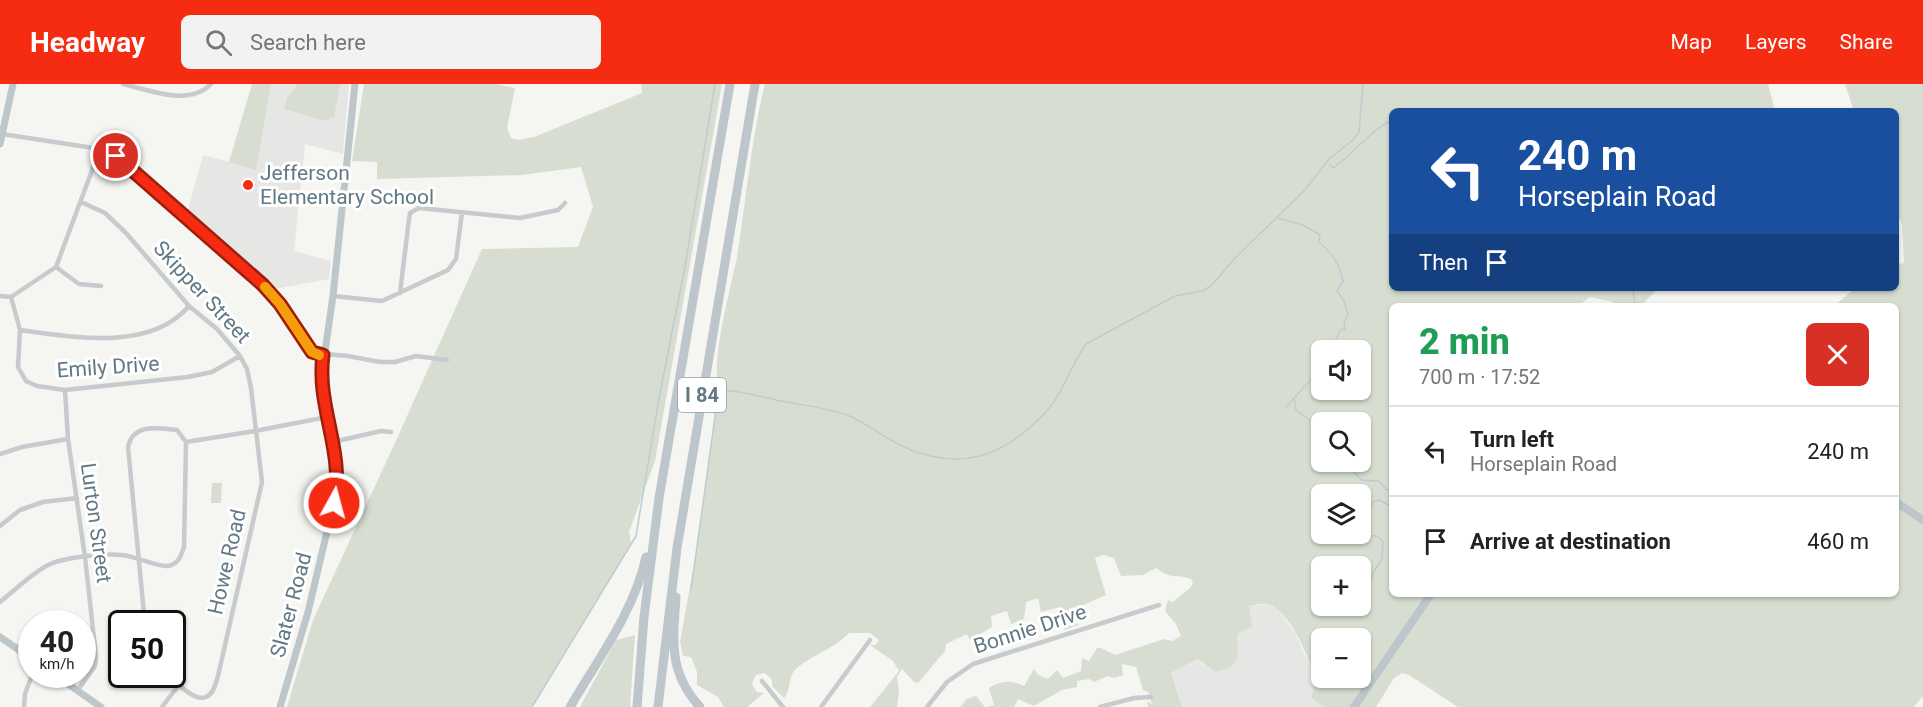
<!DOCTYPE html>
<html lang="en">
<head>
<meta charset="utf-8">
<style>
	body { margin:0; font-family:Roboto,sans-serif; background:#f2f2f2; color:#222; height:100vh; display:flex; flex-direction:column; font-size:22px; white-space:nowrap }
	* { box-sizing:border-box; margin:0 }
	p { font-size:20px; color:#767676 }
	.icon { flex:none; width:33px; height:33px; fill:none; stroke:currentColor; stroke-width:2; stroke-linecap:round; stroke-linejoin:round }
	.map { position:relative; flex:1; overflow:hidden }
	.side { position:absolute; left:1389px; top:219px; width:510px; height:294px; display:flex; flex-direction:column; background:#fff; border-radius:9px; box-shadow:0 2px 4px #0004 }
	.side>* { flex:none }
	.banner { position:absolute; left:1389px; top:24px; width:510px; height:183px; border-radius:9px; box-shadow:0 2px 4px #0004; background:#1a4fa0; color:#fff; overflow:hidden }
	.buttons { position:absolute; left:1311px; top:256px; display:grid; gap:12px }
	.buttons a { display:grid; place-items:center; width:60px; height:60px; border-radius:9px; background:#fff; box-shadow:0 2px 4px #0004; font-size:30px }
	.speed { position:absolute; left:18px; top:526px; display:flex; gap:12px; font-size:30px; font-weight:700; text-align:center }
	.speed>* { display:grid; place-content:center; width:78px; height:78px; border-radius:50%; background:#fff; box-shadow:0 2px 4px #0004; line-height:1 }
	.speed small { font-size:15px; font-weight:400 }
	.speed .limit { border:3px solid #111; border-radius:9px; background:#fff; color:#111 }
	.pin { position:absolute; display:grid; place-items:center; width:51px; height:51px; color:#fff; margin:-26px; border:3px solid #fff; border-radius:50%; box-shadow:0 2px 6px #0007 }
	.me { position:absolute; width:66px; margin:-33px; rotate:7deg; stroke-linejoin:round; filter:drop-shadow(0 0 4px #0008) }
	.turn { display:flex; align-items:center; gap:21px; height:126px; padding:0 30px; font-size:27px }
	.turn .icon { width:78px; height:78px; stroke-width:2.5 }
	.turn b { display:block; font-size:42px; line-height:51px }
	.then { display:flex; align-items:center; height:57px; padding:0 30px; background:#0003; gap:12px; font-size:22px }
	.round { display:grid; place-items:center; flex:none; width:63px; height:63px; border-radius:9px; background:#f2f2f2 }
	.headline { display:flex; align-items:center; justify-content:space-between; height:102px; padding:0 30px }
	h1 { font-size:36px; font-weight:800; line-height:45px; color:#1e9e55 }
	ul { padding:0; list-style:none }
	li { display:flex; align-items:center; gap:18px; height:90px; padding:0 30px; border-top:2px solid #e0e0e0 }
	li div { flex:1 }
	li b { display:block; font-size:22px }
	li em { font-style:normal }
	header { display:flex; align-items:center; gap:36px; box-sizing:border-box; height:84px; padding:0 30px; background:#f52c12; color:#fff }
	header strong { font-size:28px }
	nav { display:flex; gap:33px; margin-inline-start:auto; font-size:21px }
	.search { width:420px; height:54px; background:#f2f2f2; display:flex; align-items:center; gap:15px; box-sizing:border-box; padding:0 21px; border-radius:9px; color:#767676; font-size:22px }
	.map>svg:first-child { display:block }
</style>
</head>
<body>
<header>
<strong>Headway</strong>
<div class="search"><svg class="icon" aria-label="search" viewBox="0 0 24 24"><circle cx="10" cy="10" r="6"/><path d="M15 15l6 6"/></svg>Search here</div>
<nav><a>Map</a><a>Layers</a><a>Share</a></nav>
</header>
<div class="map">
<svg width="1923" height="623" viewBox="0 0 1923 623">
	<rect width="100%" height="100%" fill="#f5f5f1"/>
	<path fill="#e6e6e4" d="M271,0H349L343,70L305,60L294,167L331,177L329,195L274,205L259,190L187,130L203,71L256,85Z
		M1268,520L1279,526L1296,551L1313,589L1314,597L1311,614L1324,623H1182L1171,589L1199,575L1204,581L1237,550L1249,522Z"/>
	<path fill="#d7ded1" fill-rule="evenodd" d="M252,0H271L256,86L229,78Z
		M298,0H340L334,33L325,37L284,25L287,14Z
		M364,0H496L515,4L507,44L511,54L518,56L534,53L642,9L641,0H722L655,377L629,448L631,459L532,623H287L313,536L394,361L482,165L578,163L593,123L581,83L522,91L377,95V78L352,77Z
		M765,0H1768L1775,27H1392V204H1658L1641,222H1613L1612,218L1590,213L1578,222H1392V510H1896V222H1834L1855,204H1896V181L1904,179L1902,141L1896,124V27H1854L1845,0H1923V612L1914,623H1458L1409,591L1402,589L1394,594L1376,623H1324L1311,614C1313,607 1314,599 1313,591C1309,572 1288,525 1268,520C1263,519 1255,521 1249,522L1252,542L1237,550C1238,574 1241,581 1216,588L1198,575L1171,589L1182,623H1148L1147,618L1152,620L1148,608L1143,606L1136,583L1122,580L1123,591L1114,594L1108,592L1094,598L1089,595L1077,597V603L1062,606L1034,622L1018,615L1014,623H988L994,621L989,604C1001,596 1011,596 1024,602L1034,585L1038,591L1048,595L1057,586L1063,594L1081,587L1082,574L1089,577L1097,564H1101L1115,571L1164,555L1172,557L1181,552L1176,540L1165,527L1168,516L1173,518L1190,504L1193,499L1191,495C1173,489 1174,497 1156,484L1143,491L1121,492L1114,474L1103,471L1095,474L1106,511L1072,526L1076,539L1079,541L1064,546L1066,542L1060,523L1041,528L1038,514L1026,518L1024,535L1011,540L1007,527L991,532L992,543L970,556L967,550L946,560L945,567L918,599L914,598L902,585L897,593L899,606L897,623H870L899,587L893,577L870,561H875L879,556L870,549H849C834,565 813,570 797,584C787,592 792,605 784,614L772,602V596L765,589L756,591L752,600L757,608L764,609L747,623H724L718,613L697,601V588L691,573L683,572L680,558L696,469L719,304C710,278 731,203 737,173C746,116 751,56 765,0ZM1322,267H1360V306H1322ZM1322,339H1360V378H1322ZM1322,411H1360V450H1322ZM1322,483H1360V522H1322ZM1322,555H1360V594H1322Z
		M212,399H222L221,419H211Z
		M635,551L630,623H580L616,556Z
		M976,612L985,623H960L967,615Z"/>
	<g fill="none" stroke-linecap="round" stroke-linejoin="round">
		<path stroke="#beccd0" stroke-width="1.5" d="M1330,81L1333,84C1349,74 1377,40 1392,37
			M1278,134L1303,141L1320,151L1319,158C1332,168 1340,181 1343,197L1337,207L1344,217L1348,230L1344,238L1345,246L1342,245L1340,247L1330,267
			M1633,204L1635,222
			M718,306C737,306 754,311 772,315C797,321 829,323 852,333C870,342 886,355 904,363C960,388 1003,373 1044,330C1063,311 1070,282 1086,260L1175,212L1202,207L1211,202L1236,173L1304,107L1330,74L1353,56L1359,48L1363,0
			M1294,314L1296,326L1316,341L1319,351L1322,354
			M1286,323L1316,290L1322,288
			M1335,378L1338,381L1347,382L1362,396L1379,397L1386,405L1392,408
			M1369,504L1373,489L1382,475L1383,458L1377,452H1364L1363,443L1373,418L1380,416L1388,421L1392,420
			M691,506L719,304
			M532,623L636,452L659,314L685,183L715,0"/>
		<path stroke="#c7cbcd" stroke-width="4.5" d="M123,0C150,6 189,23 211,0
			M2,50L100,65L116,72L263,201L280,220L314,269L348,272L380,278H395L416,272L447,276
			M81,118L105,129L126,149L189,222L217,245L240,272L247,285L251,304L262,398L218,592C216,598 214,610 206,613C195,618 176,599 170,591
			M56,183L79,200L101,202
			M400,209L409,135L410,129L419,124L520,134L558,126L565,119
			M0,212L11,213L56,183L100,65
			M333,212L382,217L448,186L456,175L462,128
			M11,213L20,246L18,283L26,297L37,302L65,306L188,293L212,288L240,272
			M20,246C73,253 150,268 189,222
			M65,306L68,355L85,473L96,573L95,582L78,606
			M186,358L255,347L327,333
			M333,358L381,347L391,348
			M0,370L22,363L68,355
			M0,442L20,426L43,418L77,414
			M0,518C15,506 31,490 48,481C64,473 104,469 122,471C135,472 157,483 167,482C178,481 181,472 184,463L186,358L177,346C158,344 133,339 128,363L145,540
			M762,597L783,623
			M24,623L25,610L32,591
			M162,623L178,602
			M821,623L870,556
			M927,623L947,598L973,580L1159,521
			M1100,623L1134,614L1151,613"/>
		<path stroke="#bcc6cb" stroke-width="7" d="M0,60L13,0
			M0,553L32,575
			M55,591L101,623
			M280,623L308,528L338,401L337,383L321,295L333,212L355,0"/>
		<path stroke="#bcc6cb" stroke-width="8" d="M1896,418L1923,436
			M1354,623L1431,510"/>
		<path stroke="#bcc6cb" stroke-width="9" d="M676,513C673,557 668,588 700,623
			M570,623C598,575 634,528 646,473
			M637,623L644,533L659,414L730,0
			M658,623L677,464L755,0"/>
	</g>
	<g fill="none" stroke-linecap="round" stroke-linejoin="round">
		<defs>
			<path id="route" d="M116,72L263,201L280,220L312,268L323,271C316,323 345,367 334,419"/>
		</defs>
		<use href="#route" stroke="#9f1d0c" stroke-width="15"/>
		<use href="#route" stroke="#f52c12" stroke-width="10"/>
		<path stroke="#f59e0b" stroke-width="10" d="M265,203L280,220L312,268L319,271"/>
	</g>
	<circle fill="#f52c12" stroke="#fff" stroke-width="2" cx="248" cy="101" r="6"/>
	<g text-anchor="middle" stroke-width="6" stroke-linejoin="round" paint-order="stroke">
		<rect fill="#fff" stroke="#90a1aa" stroke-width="1.5" x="678" y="294" width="48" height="34" rx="4.5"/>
		<g font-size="20" font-weight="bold" fill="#617985">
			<text x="702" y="318">I 84</text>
		</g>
		<g font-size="21" fill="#617985" stroke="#fff" text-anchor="start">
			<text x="260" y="96">Jefferson<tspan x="260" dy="24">Elementary School</tspan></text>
		</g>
		<g font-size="21" fill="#617985" stroke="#fff">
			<text transform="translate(202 208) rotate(47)" y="7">Skipper Street</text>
			<text transform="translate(108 283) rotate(-4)" y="7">Emily Drive</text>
			<text transform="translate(96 439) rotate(82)" y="7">Lurton Street</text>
			<text transform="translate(227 478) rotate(-77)" y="7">Howe Road</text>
			<text transform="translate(291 521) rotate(-75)" y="7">Slater Road</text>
			<text transform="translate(1030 545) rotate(-18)" y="7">Bonnie Drive</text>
		</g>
	</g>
</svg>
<div class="buttons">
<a><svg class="icon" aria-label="sound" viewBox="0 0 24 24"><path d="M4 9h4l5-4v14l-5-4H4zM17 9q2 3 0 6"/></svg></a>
<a><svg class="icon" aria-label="search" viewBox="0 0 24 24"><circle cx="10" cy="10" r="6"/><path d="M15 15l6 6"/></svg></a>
<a><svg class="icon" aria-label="layers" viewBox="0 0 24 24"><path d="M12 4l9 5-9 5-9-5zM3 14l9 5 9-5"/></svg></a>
<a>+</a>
<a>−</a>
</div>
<div class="speed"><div>40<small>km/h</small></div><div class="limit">50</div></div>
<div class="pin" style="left:116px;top:72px;background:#d93025"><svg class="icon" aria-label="arrive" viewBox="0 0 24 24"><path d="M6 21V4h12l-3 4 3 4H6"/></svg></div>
<svg class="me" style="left:334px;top:419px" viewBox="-20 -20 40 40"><circle r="17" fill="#f52c12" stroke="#fff" stroke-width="3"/><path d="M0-11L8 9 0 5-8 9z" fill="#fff"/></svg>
<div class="banner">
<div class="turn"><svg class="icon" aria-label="left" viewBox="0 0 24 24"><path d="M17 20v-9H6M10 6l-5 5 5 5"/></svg><div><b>240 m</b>Horseplain Road</div></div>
<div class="then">Then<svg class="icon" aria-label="arrive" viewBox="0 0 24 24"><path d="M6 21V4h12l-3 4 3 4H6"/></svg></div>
</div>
<section class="side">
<div class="headline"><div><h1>2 min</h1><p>700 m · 17:52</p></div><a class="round" style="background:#d93025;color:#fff"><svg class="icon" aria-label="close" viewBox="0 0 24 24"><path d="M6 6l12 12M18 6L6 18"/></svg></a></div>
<ul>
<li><svg class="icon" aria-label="left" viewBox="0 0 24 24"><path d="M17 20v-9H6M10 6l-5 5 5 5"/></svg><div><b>Turn left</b><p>Horseplain Road</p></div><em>240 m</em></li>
<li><svg class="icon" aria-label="arrive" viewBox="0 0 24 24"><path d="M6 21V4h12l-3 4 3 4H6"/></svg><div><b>Arrive at destination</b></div><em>460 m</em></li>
</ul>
</section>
</div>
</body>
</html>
